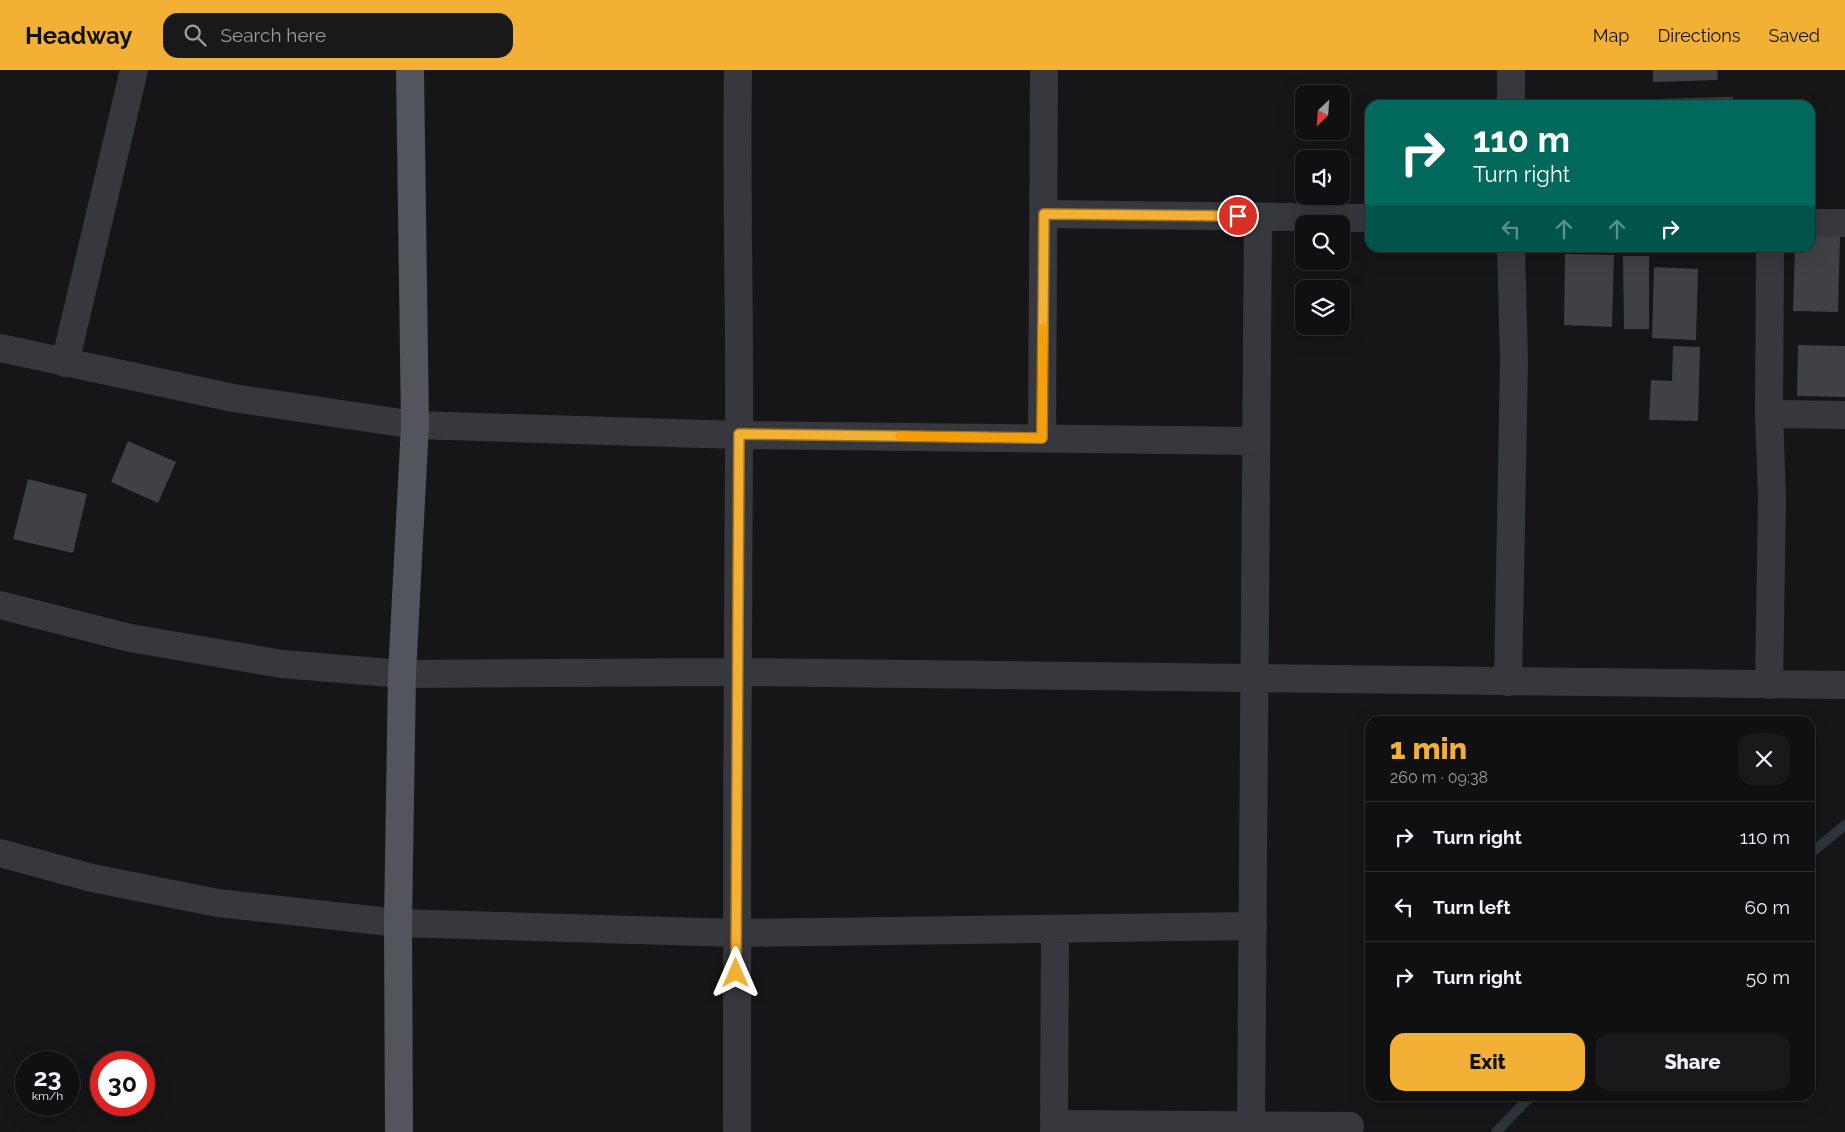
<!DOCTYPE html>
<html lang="en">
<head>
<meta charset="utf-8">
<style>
	body { margin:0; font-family:Raleway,sans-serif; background:#19191b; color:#f1f3f6; height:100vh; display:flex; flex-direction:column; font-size:19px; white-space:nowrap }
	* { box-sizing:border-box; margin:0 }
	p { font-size:16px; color:#9c9d9f }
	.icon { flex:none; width:28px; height:28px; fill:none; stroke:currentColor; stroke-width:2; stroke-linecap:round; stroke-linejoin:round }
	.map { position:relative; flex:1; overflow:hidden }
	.details { position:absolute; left:1365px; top:646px; width:450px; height:385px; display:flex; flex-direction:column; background:#101012; border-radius:15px; box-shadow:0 5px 20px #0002,0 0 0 1px #303032 }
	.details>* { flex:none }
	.hud { position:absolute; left:1365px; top:30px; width:450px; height:152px; border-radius:15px; box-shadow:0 5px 20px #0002,0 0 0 1px #303032; background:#00695c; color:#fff; overflow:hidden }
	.needle { width:32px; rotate:205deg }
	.fabs { position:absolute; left:1295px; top:15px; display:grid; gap:10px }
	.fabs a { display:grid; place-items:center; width:55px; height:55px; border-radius:10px; background:#101012; box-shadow:0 5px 20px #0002,0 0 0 1px #303032; font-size:25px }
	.speed { position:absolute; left:15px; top:981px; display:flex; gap:10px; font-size:25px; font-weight:700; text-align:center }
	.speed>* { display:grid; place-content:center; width:65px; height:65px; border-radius:50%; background:#101012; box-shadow:0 5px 20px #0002,0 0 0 1px #303032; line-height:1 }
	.speed small { font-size:12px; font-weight:400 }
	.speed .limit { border:8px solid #d22; background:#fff; color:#111 }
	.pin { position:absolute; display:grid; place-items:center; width:42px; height:42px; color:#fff; margin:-21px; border:2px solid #fff; border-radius:50%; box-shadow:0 1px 5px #0007 }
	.me { position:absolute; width:55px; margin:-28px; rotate:0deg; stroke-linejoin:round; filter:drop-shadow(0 0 4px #0008) }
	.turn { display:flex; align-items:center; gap:18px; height:105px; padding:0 25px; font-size:22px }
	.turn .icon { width:65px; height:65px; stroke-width:2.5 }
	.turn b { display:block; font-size:35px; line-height:42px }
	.lanes { display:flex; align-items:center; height:48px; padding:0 25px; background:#0003; justify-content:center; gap:25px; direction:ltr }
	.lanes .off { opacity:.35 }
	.round { display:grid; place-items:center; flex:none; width:52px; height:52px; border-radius:15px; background:#19191b }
	.summary { display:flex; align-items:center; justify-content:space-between; height:85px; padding:0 25px }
	h1 { font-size:30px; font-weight:800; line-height:38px; color:#f2b134 }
	.cta { display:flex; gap:10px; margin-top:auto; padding:10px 25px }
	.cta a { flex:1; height:58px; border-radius:15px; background:#f2b134; color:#111; font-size:20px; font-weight:800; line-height:58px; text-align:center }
	.cta a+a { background:#19191b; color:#f1f3f6 }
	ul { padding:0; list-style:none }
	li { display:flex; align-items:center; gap:15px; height:70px; padding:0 25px; border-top:1px solid #303032 }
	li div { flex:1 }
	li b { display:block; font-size:19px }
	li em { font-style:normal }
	header { display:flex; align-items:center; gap:30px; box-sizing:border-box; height:70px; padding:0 25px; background:#f2b134; color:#111 }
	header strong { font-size:24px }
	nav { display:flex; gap:28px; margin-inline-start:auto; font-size:18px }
	.search { width:350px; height:45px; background:#19191b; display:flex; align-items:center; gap:12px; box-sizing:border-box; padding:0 18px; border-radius:15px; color:#9c9d9f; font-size:19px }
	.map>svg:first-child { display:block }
</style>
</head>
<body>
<header>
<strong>Headway</strong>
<div class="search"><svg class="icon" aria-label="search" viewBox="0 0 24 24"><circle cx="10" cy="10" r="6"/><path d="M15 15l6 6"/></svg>Search here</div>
<nav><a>Map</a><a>Directions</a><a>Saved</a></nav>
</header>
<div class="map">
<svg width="1845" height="1062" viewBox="0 0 1845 1062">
	<rect width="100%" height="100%" fill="#161618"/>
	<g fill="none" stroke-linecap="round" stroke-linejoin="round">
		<path stroke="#2c353c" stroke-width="10" d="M1810,784L1845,755
			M1496,1062L1531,1026"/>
	</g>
	<path fill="#404145" d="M1653,0H1717L1718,10L1653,12Z
		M1733,27V35H1657V29Z
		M1628,29V35H1557V31Z
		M1810,165L1840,166L1838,242L1793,241L1795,178H1810Z
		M1565,184L1614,185L1612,257L1564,255Z
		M1623,186H1649V259H1624Z
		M1654,197L1698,199L1696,270L1652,268Z
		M1798,275L1845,276V327L1797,326Z
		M1673,276L1700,277L1698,351L1649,350L1651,310L1672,311Z
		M128,371L176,392L158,433L111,412Z
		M28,409L87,424L73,483L13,469Z"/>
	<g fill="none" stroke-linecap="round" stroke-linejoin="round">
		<path stroke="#37383d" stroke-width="28" d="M1511,35V0
			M1044,144L1370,148
			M1810,153H1845
			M0,278L233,328L415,355L739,365L1256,371
			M65,293L134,0
			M1769,344L1845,345
			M1042,368L1044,0
			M0,535L130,568L282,594L402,604L737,602L1845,615
			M1508,612L1514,291L1511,178
			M1769,615L1772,427L1769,344L1770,178
			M0,783L92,808L218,833L398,853L736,863L1253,856
			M1054,1054L1350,1056
			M1251,1056L1258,147
			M737,1062C736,831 738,599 739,368C740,245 736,123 738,0
			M1054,1062L1055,859"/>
		<path stroke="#53555c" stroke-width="28" d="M399,1062L398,853L402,604L415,355L410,0"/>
	</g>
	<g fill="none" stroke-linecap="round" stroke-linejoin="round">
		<defs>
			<path id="route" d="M736,903L739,364L1042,368L1044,144L1238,146"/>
		</defs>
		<use href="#route" stroke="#9d7322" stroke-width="12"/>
		<use href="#route" stroke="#f2b134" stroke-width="9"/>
		<path stroke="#f59e0b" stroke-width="9" d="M900,366L1042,368L1043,258"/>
	</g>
</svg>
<div class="fabs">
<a><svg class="needle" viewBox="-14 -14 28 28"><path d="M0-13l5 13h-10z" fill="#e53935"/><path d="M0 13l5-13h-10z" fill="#9c9d9f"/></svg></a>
<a><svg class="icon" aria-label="sound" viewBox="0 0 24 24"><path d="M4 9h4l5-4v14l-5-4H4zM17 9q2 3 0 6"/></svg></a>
<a><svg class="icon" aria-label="search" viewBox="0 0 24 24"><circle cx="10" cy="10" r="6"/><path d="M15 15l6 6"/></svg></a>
<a><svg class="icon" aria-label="layers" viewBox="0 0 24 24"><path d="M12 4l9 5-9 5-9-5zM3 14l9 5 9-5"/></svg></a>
</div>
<div class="speed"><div>23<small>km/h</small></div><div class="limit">30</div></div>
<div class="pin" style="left:1238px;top:146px;background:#d93025"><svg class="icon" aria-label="arrive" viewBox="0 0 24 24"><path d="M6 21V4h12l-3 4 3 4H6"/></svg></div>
<svg class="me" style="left:736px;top:903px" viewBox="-20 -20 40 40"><path d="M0-17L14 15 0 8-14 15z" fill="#f2b134" stroke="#fff" stroke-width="4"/></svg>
<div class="hud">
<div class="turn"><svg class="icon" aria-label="right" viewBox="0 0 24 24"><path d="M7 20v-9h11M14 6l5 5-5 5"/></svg><div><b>110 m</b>Turn right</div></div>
<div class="lanes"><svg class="icon off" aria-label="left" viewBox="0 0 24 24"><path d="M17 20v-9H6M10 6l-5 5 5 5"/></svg><svg class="icon off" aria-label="ahead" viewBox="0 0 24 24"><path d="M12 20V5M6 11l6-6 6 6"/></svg><svg class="icon off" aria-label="ahead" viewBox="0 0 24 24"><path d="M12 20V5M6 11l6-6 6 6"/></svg><svg class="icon" aria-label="right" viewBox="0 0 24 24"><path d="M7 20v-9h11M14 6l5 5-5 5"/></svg></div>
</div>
<section class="details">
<div class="summary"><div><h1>1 min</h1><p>260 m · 09:38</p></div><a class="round"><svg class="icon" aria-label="close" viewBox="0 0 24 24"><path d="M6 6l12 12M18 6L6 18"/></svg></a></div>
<ul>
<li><svg class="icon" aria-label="right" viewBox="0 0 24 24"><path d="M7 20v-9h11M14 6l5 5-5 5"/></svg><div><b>Turn right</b></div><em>110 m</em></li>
<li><svg class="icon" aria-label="left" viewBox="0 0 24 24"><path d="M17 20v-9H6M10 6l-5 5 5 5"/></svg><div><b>Turn left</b></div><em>60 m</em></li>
<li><svg class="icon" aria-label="right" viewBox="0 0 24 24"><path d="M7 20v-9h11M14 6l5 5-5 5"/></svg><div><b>Turn right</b></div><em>50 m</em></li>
</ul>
<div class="cta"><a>Exit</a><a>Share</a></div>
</section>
</div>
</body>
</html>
